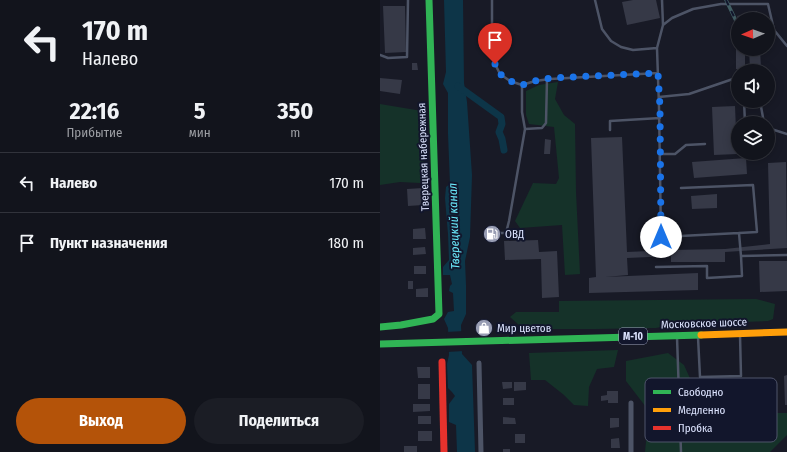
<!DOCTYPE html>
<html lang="ru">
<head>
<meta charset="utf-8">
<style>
	body { margin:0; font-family:"Fira Sans Condensed",sans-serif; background:#1b1d25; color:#f1f3f6; height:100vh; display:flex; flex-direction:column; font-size:15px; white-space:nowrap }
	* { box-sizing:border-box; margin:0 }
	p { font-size:13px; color:#9c9ea3 }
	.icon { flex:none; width:22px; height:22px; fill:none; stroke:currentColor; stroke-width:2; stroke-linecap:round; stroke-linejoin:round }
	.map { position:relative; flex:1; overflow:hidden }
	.details { display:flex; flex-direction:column; background:#12141c; width:380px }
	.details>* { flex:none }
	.banner { background:#12141c; color:#f1f3f6; overflow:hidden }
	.needle { width:26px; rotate:268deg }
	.buttons { position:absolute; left:351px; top:12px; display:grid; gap:8px }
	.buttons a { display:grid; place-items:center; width:44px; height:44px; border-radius:50%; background:#12141c; box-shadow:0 2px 10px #0003,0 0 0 1px #31333b; font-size:20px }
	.pin { position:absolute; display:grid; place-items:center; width:34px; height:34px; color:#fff; margin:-41px -17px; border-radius:50% 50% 50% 0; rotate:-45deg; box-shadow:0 0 4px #0007 }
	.pin .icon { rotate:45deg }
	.me { position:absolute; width:44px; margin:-22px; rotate:0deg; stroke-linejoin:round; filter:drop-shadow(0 0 3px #0008) }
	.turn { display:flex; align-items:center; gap:14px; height:84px; padding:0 16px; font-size:18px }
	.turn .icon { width:52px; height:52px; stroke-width:2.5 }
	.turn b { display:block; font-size:28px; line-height:34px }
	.eta { display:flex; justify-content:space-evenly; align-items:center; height:68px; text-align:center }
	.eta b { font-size:24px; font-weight:700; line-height:28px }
	.action { display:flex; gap:8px; margin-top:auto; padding:8px 16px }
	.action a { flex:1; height:46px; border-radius:24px; background:#b45309; color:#fff; font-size:16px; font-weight:700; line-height:46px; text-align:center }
	.action a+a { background:#1b1d25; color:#f1f3f6 }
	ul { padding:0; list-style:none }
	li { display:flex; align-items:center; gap:12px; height:60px; padding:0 16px; border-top:1px solid #31333b }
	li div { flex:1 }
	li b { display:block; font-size:15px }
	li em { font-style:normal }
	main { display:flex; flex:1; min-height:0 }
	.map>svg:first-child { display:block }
</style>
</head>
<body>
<main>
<section class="details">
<div class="banner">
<div class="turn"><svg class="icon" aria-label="left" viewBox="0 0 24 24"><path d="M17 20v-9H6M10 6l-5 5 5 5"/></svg><div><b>170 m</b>Налево</div></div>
</div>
<div class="eta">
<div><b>22:16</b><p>Прибытие</p></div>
<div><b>5</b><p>мин</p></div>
<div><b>350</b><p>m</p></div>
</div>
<ul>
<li><svg class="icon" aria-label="left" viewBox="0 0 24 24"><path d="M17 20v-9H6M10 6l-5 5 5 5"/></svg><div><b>Налево</b></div><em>170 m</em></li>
<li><svg class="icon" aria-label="arrive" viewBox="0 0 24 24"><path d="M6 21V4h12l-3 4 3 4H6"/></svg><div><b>Пункт назначения</b></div><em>180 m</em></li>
</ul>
<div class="action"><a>Выход</a><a>Поделиться</a></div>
</section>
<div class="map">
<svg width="407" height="452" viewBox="0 0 407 452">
	<rect width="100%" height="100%" fill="#181a26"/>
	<path fill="#153229" d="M178,82L175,99L184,115L195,124L196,192L200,274L185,275L182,225L140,228L135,221L153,183L176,184L179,178L174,127L149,124L146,115V91L159,85Z
		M0,104L42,111L44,178L40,183L20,182L0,185Z
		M376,299L395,304L393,319L388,321L334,323L320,319L276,328L216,329H160L139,325L130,317L136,312H179V301Z
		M238,350L234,367L217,369L209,387L208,406L194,405L184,395L165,380H151L149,353Z
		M288,353L304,365L313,385L315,425L379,424V412L386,413H407V435L390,452H265L269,411L246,381V361Z"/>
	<path fill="#0d3548" d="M64,0H83L84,83L87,102L92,175L90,237L85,261L86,285V314L81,325L82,354L92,365L95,452H77L76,425L69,422V404L75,396L72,392L68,388L67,364L69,355L68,328L64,319L68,312L74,311L73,293L69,291L70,286L72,284L70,275H63V267L69,260L68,234L65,198L66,187L70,184L68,134V93L63,84L66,72Z"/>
	<path fill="#181a26" d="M84,331V351L67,352L66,332Z"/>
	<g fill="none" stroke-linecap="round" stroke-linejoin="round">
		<path stroke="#0d3548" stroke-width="7" d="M78,86L121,117L122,124L119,132L122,139L124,150"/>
	</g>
	<path fill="#363947" d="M253,0H276L280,18L247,25L242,2Z
		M3,6H25L26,52L5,53Z
		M377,11L379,19H358L357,16Z
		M356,44H358V49H365V69H356Z
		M369,49H380L381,68L370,69Z
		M32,63H37L38,70H32Z
		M0,78L22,80L20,94L0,91Z
		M355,106L357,154L334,155L332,107Z
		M242,137L247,252L291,250L345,249L390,244L388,163L406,162L407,248L345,252V262H291V256L247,258L248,275L225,277L318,273V290L209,293V278L216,277L211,138Z
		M165,139L171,140L170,154H164Z
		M366,158L367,174L314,178L312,162Z
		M43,188V205L28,206L27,189Z
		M337,194V208L312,209L311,196Z
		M45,228L46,239H33V229Z
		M158,240L159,252L177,251L179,297L162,298L161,259L125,260L124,241Z
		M45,247L46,254L33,255V248Z
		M379,261H407V291L380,292Z
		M34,266H46V274H34Z
		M28,281H33V289H28Z
		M48,288V297H36V289Z
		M37,367H50V378H38Z
		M407,375V405H405L404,376Z
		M122,382H132V388L123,389Z
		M134,382H146V390L134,391Z
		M38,384H50V399H38Z
		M227,391H238V403H228V400L221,401V396L227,395Z
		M123,398H134V405H123Z
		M33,404H50V411L33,412Z
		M38,416H51V424H38Z
		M123,417L135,418L136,424H123Z
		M230,418H239V427L230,428Z
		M38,431H52V441H38Z
		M135,434H145V443H135Z
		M239,438L240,448H231V439Z
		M24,446H37V452H24Z
		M123,449H130V452H123Z"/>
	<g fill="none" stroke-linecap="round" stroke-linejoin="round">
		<path stroke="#4d5466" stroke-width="2.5" d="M112,0V23L115,64L120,74L130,81L142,85L155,81L170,79L278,73
			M215,0L222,29L231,41L241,47L253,50L277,48L279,107L281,237L359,233L361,256L407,255
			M282,0L283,25
			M277,48L283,25L292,18L313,9L341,4H388L394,30L407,46
			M0,55L8,58L27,57L28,0
			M142,85V112L145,129
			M279,97L309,94L353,79L358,80
			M364,101L365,123
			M380,101L384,123
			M388,128L407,134
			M230,130V121L280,118
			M385,153V154
			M280,154H295L306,145L325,144
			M301,188L373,185L377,232L359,233
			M118,233H126L129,221L145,129L162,128L166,123L167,79
			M276,267L327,266V278L362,276L361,256
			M297,337L301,452
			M318,337L320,377L361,376L360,335"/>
		<path stroke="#4d5466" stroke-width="5" d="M99,363L101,452
			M251,403V452"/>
		<path stroke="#30b455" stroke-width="7" d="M0,327L21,325L53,319L59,314L49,0
			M0,344L321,335"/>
		<path stroke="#ff9f0a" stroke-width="7" d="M321,335L407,332"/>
		<path stroke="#e5322d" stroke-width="7" d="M62,362L64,452"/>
		<defs>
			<path id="rail" d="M346,0L358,25"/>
		</defs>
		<use href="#rail" stroke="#415d63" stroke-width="3.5"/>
		<use href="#rail" stroke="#12162c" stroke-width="2" stroke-dasharray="6" stroke-linecap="butt"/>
	</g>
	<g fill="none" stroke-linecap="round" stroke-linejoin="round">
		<path stroke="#1a73e8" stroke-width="7" stroke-dasharray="0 12.6" d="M115,64L120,74L130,81L142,85L155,81L170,78L278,73L280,107L281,237"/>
	</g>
	<defs>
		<symbol id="fuel-disc" viewBox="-11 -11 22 22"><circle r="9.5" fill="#989db3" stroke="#12162c"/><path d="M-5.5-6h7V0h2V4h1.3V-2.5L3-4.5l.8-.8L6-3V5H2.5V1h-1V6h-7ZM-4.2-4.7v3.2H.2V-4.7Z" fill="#fff"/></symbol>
		<symbol id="shop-disc" viewBox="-11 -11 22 22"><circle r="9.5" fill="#989db3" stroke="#12162c"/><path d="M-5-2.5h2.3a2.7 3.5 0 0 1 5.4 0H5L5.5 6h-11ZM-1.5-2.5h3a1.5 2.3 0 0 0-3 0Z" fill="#fff"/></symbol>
	</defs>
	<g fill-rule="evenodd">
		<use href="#fuel-disc" x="102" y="224" width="20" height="20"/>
		<use href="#shop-disc" x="94" y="318" width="20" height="20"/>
	</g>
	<g text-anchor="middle" stroke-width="4" stroke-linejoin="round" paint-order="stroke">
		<rect fill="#12162c" stroke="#a0a6c0" stroke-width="1" x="239" y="328" width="28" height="16" rx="3"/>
		<g font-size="10" font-weight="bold" fill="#dde4ff">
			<text x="253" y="340">М-10</text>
		</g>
		<g font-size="11" fill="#dde4ff" stroke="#12162c">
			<text transform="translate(43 157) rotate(-92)" y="4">Тверецкая набережная</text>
			<text transform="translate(324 323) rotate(-2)" y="4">Московское шоссе</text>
		</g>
		<g font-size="11" fill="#dde4ff" stroke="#12162c" text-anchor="start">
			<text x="125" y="238">ОВД</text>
			<text x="117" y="332">Мир цветов</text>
		</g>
		<g font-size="12" font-style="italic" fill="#6cebfe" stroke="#12162c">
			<text transform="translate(74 226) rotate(-92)" y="4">Тверецкий канал</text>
		</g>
	</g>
	<rect x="265" y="378" width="132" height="64" rx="6" fill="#12162c" stroke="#4f546b" stroke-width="1"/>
	<rect x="273" y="390" width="18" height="4" fill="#30b455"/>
	<rect x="273" y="408" width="18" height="4" fill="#ff9f0a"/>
	<rect x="273" y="426" width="18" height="4" fill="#e5322d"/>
	<g font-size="11" fill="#dde4ff">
		<text x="298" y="396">Свободно</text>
		<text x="298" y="414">Медленно</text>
		<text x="298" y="432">Пробка</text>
	</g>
</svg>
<div class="buttons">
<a><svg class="needle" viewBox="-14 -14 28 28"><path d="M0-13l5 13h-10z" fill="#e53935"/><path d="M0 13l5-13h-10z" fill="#9c9ea3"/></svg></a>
<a><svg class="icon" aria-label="sound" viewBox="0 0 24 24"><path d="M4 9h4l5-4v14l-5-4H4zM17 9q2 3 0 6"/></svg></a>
<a><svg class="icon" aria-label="layers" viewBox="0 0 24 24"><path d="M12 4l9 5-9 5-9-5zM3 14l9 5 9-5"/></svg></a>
</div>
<div class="pin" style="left:115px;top:64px;background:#d93025"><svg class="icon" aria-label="arrive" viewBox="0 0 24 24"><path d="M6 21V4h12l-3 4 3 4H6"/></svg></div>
<svg class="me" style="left:281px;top:237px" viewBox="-20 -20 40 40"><circle r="19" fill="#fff"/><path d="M0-13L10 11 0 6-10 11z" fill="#1a73e8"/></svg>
</div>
</main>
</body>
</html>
